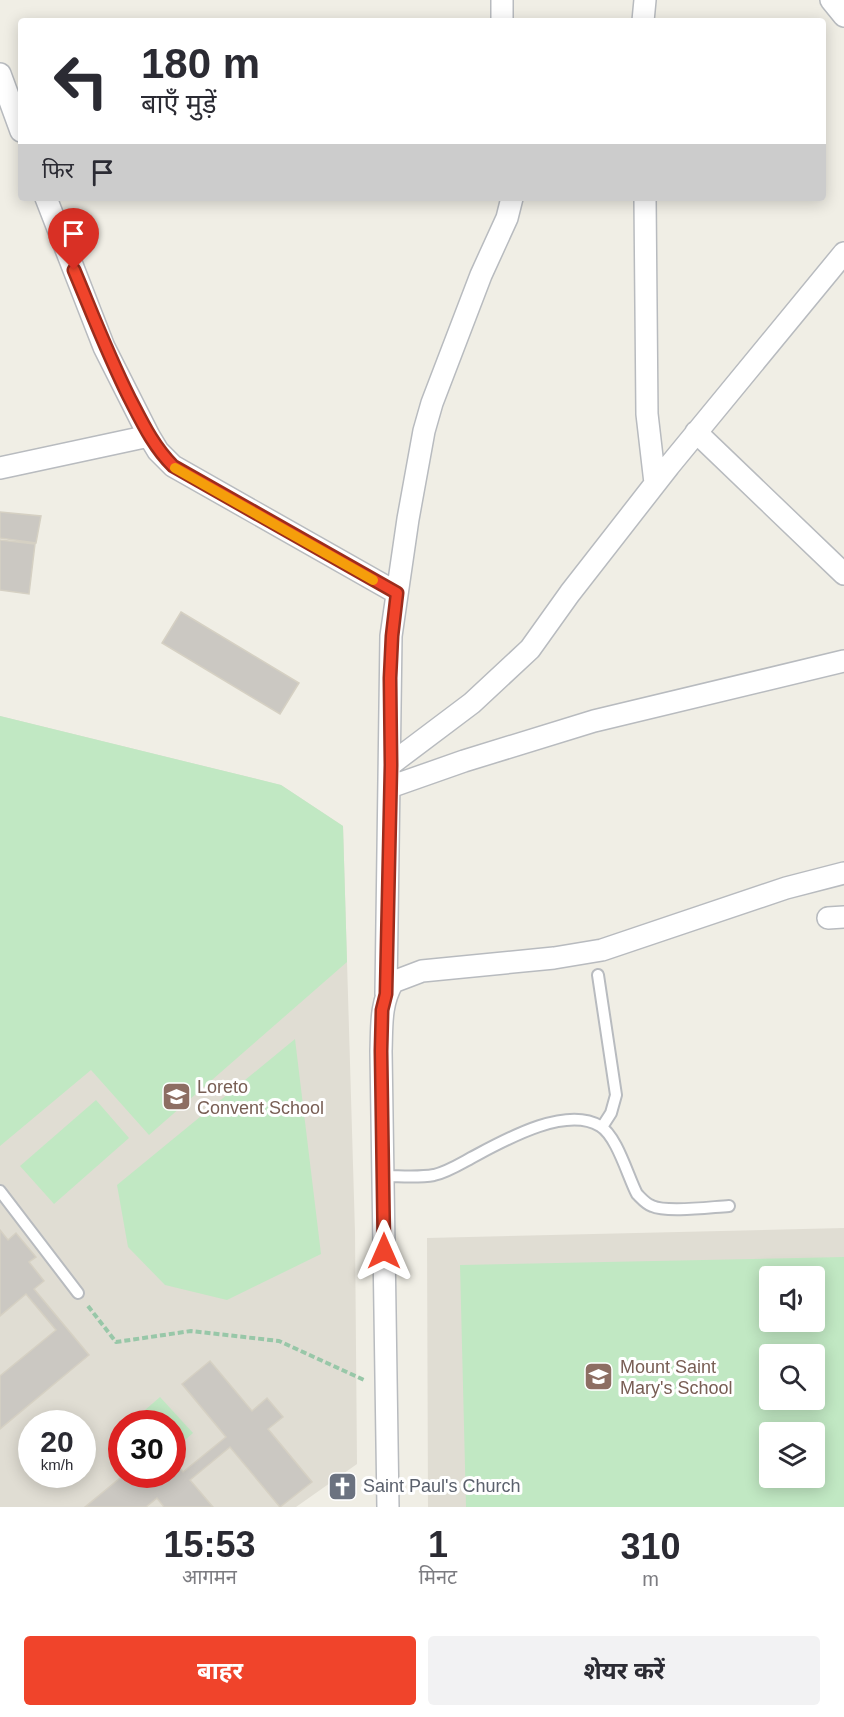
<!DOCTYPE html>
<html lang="hi">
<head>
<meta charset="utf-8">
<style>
	body { margin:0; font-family:Helvetica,"Noto Sans Devanagari",sans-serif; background:#f2f2f3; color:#2b2b33; height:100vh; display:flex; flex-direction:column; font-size:22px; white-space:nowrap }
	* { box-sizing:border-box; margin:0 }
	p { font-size:20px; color:#7c7c81 }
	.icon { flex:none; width:33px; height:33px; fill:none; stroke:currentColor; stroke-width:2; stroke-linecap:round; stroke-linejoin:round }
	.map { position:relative; height:1507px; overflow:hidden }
	.side { display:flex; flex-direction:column; background:#fff; flex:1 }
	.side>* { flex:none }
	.banner { position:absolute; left:18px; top:18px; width:808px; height:183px; border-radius:6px; box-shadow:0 3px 15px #0003; background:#fff; color:#2b2b33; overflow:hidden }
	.buttons { position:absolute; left:759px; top:1266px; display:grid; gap:12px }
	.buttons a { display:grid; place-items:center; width:66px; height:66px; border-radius:6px; background:#fff; box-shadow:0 3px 15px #0003; font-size:30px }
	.speed { position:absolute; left:18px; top:1410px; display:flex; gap:12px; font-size:30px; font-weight:700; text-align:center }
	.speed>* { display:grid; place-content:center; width:78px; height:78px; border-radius:50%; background:#fff; box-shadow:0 3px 15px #0003; line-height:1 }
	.speed small { font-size:15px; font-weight:400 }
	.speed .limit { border:9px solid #d22; background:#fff; color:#111 }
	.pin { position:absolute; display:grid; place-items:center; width:51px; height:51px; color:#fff; margin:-62px -26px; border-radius:50% 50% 50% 0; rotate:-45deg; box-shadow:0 0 6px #0007 }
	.pin .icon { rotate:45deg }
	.me { position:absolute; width:66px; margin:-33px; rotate:0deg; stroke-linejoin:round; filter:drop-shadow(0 0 4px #0008) }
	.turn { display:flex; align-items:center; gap:21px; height:126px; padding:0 24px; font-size:27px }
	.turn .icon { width:78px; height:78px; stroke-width:2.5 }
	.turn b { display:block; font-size:42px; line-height:51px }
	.then { display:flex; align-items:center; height:57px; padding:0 24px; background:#0003; gap:12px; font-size:22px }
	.eta { display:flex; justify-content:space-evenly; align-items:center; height:102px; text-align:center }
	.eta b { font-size:36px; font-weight:700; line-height:42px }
	.primary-button { display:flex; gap:12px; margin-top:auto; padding:12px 24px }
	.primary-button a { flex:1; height:69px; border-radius:6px; background:#f0442b; color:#fff; font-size:24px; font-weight:700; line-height:69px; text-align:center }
	.primary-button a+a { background:#f2f2f3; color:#2b2b33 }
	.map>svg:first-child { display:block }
</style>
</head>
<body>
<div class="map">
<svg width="844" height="1507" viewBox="0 0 844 1507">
	<rect width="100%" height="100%" fill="#f0eee5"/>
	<path fill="#e0ddd3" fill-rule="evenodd" d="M0,716L281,785L343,826L355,1232L357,1464L296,1507H0ZM32,1424H82V1474H32ZM122,1424H172V1474H122Z
		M844,1228V1507H428L427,1238ZM770,1276H814V1322H770ZM770,1354H814V1400H770ZM770,1432H814V1478H770Z"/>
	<path fill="#c1e8c3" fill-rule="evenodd" d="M0,716L281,785L343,826L347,962L149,1135L91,1070L0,1146Z
		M295,1039L321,1254L227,1300L165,1285L128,1247L117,1185Z
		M96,1100L129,1138L54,1204L20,1166Z
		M844,1257V1507H466L460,1265ZM814,1276V1322H770V1276ZM814,1354V1400H770V1354ZM814,1432V1478H770V1432Z
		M160,1397L193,1433L177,1447L173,1441L172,1424L156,1423L145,1410Z"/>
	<path fill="#cbc8c2" stroke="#d5d0c3" stroke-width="1.5" d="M0,512L41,516L36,543L0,538Z
		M0,540L35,544L29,594L0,590Z
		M181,612L299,683L280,714L162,643Z
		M0,1230L8,1240L16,1233L36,1257L29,1262L44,1281L34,1289L89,1355L0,1429V1376L56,1330L26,1294L0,1316Z
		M210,1361L252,1411L267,1398L283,1417L268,1429L312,1482L280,1507L230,1447L190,1480L213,1507H164L157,1498L146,1507H85L125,1474H172V1459L183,1472L226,1437L182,1384Z"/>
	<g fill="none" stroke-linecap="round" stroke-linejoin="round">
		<defs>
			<path id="service" d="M598,975L616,1095L611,1113L602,1127
				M384,1176C400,1176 418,1178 434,1175C447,1172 460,1164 471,1158C503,1141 565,1105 600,1126C617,1136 628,1177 637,1194C642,1199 646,1204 652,1206C667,1213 711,1207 729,1206
				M0,1191L78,1293"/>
			<path id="minor" d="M831,0L844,16
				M502,21V0
				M643,21L645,0
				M0,74L21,131
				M46,198L104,347L149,436L158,451L173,466L397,593
				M645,198L647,414L655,483
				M696,432L844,574
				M0,468L149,436
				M391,764L472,703L530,649L570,593L669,466L844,253
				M390,787L464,761L594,721L844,661
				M828,918L844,917
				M386,994L391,636L408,519L424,431L432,403L481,275L507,218L512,198
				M388,1507L381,1051C382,1026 380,1004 393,982L422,971L554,958L602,950L786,888L844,873"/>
		</defs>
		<use href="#service" stroke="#b8bbbf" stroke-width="14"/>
		<use href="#minor" stroke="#b8bbbf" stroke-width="24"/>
		<path stroke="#98c7a8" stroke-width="4" stroke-dasharray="6 3" stroke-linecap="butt" d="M88,1306L116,1342L191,1331L279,1341L364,1380"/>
		<use href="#service" stroke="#fff" stroke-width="10"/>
		<use href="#minor" stroke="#fff" stroke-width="21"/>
	</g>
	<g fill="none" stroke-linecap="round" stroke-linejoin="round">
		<defs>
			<path id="route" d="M74,270C92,313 108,355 129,397C142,422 153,446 173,466L397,593L392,636L390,678L391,765L386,994L382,1010L381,1051L384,1251"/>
		</defs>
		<use href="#route" stroke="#9c2c1c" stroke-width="15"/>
		<use href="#route" stroke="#f0442b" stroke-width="10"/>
		<path stroke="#f59e0b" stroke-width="10" d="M175,468L373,580"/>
	</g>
	<defs>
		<symbol id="school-square" viewBox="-11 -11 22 22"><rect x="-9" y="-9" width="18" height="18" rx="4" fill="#8d6e63" stroke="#fff"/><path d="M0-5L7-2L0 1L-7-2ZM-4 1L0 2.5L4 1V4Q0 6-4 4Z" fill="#fff"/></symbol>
		<symbol id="church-square" viewBox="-11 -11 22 22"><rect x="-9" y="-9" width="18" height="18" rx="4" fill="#6b7280" stroke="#fff"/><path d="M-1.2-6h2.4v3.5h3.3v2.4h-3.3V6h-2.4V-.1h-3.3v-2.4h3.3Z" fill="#fff"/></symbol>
	</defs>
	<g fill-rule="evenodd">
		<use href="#school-square" x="160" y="1080" width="33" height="33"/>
		<use href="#school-square" x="582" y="1360" width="33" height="33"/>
		<use href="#church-square" x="326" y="1470" width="33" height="33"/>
	</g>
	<g text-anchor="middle" stroke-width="6" stroke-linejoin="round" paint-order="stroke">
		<g font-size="18" fill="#785e54" stroke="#fff" text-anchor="start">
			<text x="197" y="1093">Loreto<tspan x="197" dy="21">Convent School</tspan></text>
			<text x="620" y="1373">Mount Saint<tspan x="620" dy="21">Mary's School</tspan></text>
		</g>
		<g font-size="18" fill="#5b616d" stroke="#fff" text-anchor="start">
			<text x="363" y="1492">Saint Paul's Church</text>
		</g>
	</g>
</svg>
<div class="buttons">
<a><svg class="icon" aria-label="sound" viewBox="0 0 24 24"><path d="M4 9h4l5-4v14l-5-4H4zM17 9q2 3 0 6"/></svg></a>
<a><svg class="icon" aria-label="search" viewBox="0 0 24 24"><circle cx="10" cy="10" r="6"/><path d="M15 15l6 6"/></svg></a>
<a><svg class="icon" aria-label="layers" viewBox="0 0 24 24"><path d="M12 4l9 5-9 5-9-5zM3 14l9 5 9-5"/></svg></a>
</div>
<div class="speed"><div>20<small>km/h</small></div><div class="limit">30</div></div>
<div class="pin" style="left:74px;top:270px;background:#d93025"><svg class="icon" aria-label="arrive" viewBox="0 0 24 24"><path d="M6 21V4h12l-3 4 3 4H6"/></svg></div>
<svg class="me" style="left:384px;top:1251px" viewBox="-20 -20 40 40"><path d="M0-17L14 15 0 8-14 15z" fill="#f0442b" stroke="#fff" stroke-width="4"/></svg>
<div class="banner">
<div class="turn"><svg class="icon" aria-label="left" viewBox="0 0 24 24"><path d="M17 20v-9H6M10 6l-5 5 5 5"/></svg><div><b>180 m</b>बाएँ मुड़ें</div></div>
<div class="then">फिर<svg class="icon" aria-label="arrive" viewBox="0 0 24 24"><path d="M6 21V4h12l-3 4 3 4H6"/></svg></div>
</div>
</div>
<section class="side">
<div class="eta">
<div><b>15:53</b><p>आगमन</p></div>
<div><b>1</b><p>मिनट</p></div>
<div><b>310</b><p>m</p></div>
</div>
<div class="primary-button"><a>बाहर</a><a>शेयर करें</a></div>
</section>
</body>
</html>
